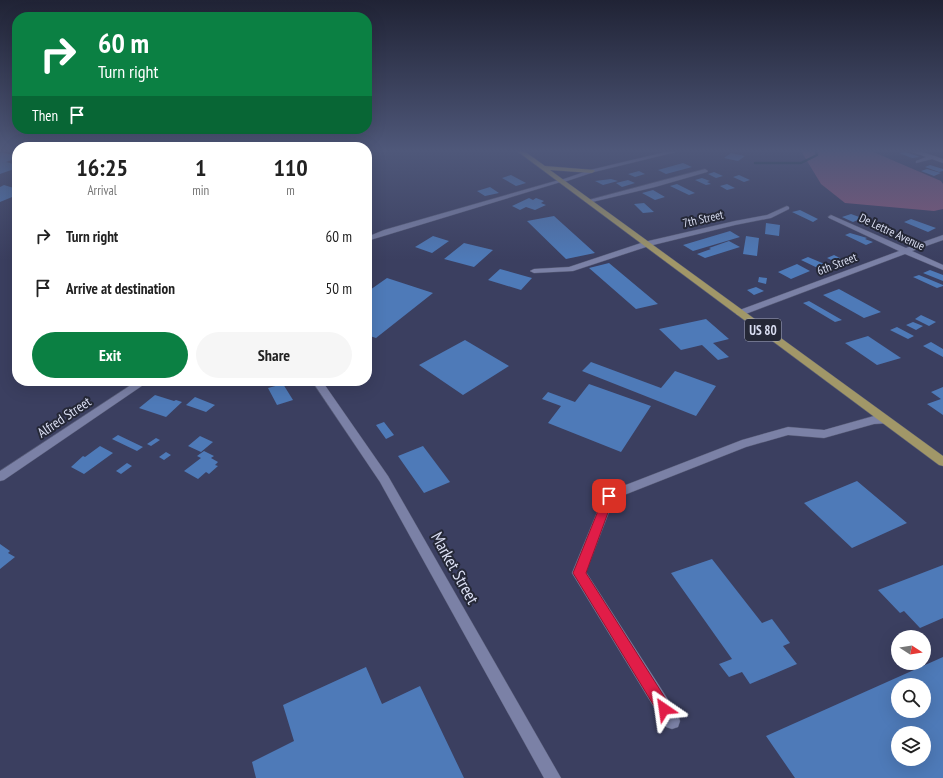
<!DOCTYPE html>
<html lang="en">
<head>
<meta charset="utf-8">
<style>
	body { margin:0; font-family:"PT Sans Narrow",sans-serif; background:#f6f6f6; color:#222; height:100vh; display:flex; flex-direction:column; font-size:15px; white-space:nowrap }
	* { box-sizing:border-box; margin:0 }
	p { font-size:13px; color:#767676 }
	.icon { flex:none; width:22px; height:22px; fill:none; stroke:currentColor; stroke-width:2; stroke-linecap:round; stroke-linejoin:round }
	.map { position:relative; flex:1; overflow:hidden }
	.side { position:absolute; left:12px; top:142px; width:360px; height:244px; display:flex; flex-direction:column; background:#fff; border-radius:16px; box-shadow:0 4px 16px #0002 }
	.side>* { flex:none }
	.top-card { position:absolute; left:12px; top:12px; width:360px; height:122px; border-radius:16px; box-shadow:0 4px 16px #0002; background:#0b8043; color:#fff; overflow:hidden }
	.needle { width:26px; rotate:102deg }
	.buttons { position:absolute; left:891px; top:630px; display:grid; gap:8px }
	.buttons a { display:grid; place-items:center; width:40px; height:40px; border-radius:50%; background:#fff; box-shadow:0 4px 16px #0002; font-size:20px }
	.pin { position:absolute; display:grid; place-items:center; width:34px; height:34px; color:#fff; margin:-17px; border-radius:8px; box-shadow:0 2px 6px #0006 }
	.me { position:absolute; width:44px; margin:-22px; rotate:328deg; stroke-linejoin:round; filter:drop-shadow(0 0 3px #0008) }
	.turn { display:flex; align-items:center; gap:14px; height:84px; padding:0 20px; font-size:18px }
	.turn .icon { width:52px; height:52px; stroke-width:2.5 }
	.turn b { display:block; font-size:28px; line-height:34px }
	.then { display:flex; align-items:center; height:38px; padding:0 20px; background:#0003; gap:8px; font-size:15px }
	.eta { display:flex; justify-content:space-evenly; align-items:center; height:68px; text-align:center }
	.eta b { font-size:24px; font-weight:600; line-height:28px }
	.action { display:flex; gap:8px; margin-top:auto; padding:8px 20px }
	.action a { flex:1; height:46px; border-radius:24px; background:#0b8043; color:#fff; font-size:16px; font-weight:600; line-height:46px; text-align:center }
	.action a+a { background:#f6f6f6; color:#222 }
	ul { padding:0; list-style:none }
	li { display:flex; align-items:center; gap:12px; height:52px; padding:0 20px }
	li div { flex:1 }
	li b { display:block; font-size:15px }
	li em { font-style:normal }
	.map>svg:first-child { display:block }
</style>
</head>
<body>
<div class="map">
<svg width="943" height="778" viewBox="0 0 943 778">
	<rect width="100%" height="100%" fill="#3b3f60"/>
	<path fill="#855779" d="M801,151H871L941,181L943,184V209L934,211L845,203L821,184Z"/>
	<g fill="none" stroke-linecap="round" stroke-linejoin="round">
		<path stroke="#092e37" stroke-width="2.5" d="M755,163H801L817,155L816,151"/>
	</g>
	<path fill="#4e7ab8" fill-rule="evenodd" d="M0,152L17,156V158L6,162L17,165V168L0,174Z
		M906,152L920,157L912,158L899,153Z
		M731,153L745,156L738,161L724,158Z
		M683,163L692,167L666,174L658,170Z
		M930,165L943,169V171L939,172L925,167Z
		M927,169L941,173L934,176L921,171Z
		M639,171L645,174L635,177L628,174Z
		M714,172L723,176L716,178L708,174Z
		M511,175L526,183L516,186L502,178Z
		M739,175L750,180L744,182L733,177Z
		M702,178L710,181L707,182L711,184L706,185L695,180Z
		M611,179L618,181L603,185L595,181Z
		M628,180L635,183L622,187L616,183Z
		M677,184L695,193L689,195L670,186Z
		M727,184L735,188L727,190L720,186Z
		M4,185L17,189V195L0,202V187Z
		M490,187L499,193L485,196L477,191Z
		M653,190L665,197L655,200L642,193Z
		M529,198L533,200L536,198L544,201L541,203L546,205L535,210L526,207L520,210L512,206Z
		M644,203L654,212L643,213L634,204Z
		M800,210L818,219L813,222L792,212Z
		M851,214L862,218L853,222L842,217Z
		M554,216L595,253L566,259L527,221Z
		M911,219L936,228L928,232L904,222Z
		M766,223L780,225L779,236L765,234Z
		M730,231L740,237L693,251L683,245Z
		M850,233L867,238L865,239L873,242L866,245L845,235Z
		M433,236L449,241L432,253L415,247Z
		M746,236L759,238L757,256L743,254Z
		M729,241L740,247L705,258L697,254L711,249L709,248Z
		M464,243L493,250L474,267L444,259Z
		M834,255L846,261L840,264L827,258Z
		M808,257L834,268L826,272L801,260Z
		M609,263L658,304L636,309L589,268Z
		M797,264L810,271L791,279L778,272Z
		M500,269L532,278L521,290L488,280Z
		M930,270L943,275V281L923,273Z
		M919,275L943,285V286L937,288L913,277Z
		M759,277L767,278L766,284L758,282Z
		M387,278L433,293L376,338L367,335V296L370,294L367,292Z
		M756,287L764,291L754,295L747,290Z
		M839,289L881,312L864,318L823,295Z
		M809,301L842,320L835,322L803,303Z
		M921,315L936,322L929,326L915,319Z
		M706,319L729,339L713,343L729,357L718,360L702,345L681,350L659,329Z
		M913,322L923,326L916,330L906,325Z
		M897,327L914,336L908,339L890,330Z
		M868,336L901,358L877,365L845,343Z
		M465,340L509,366L463,395L419,365Z
		M931,342L943,349V357L923,346Z
		M591,362L661,388L675,371L716,386L696,416L582,371Z
		M210,381H230L224,386Z
		M283,384L293,400L277,405L268,388Z
		M589,384L651,406L621,452L548,423L561,406L542,399L548,392L575,402Z
		M943,387V415L927,404L941,399L931,392Z
		M155,395L174,401L176,400L182,402L166,417L139,408Z
		M195,397L215,405L206,412L186,405Z
		M384,422L394,435L386,439L376,425Z
		M118,435L143,447L137,451L112,439Z
		M200,436L213,442L201,452L188,446Z
		M156,438L160,440L151,446L147,444Z
		M100,446L113,453L84,474L71,467L83,456L85,457Z
		M423,446L450,482L424,493L398,456Z
		M204,451L214,456L211,458L218,462L215,465L218,466L209,474L206,472L198,479L184,471L201,458L197,456Z
		M166,452L171,455L164,460L159,457Z
		M127,463L132,466L121,474L116,471Z
		M857,481L907,523L852,548L804,503Z
		M0,544L10,551L8,553L15,557L0,569Z
		M712,559L762,623L772,619L790,643L783,646L797,664L750,684L742,672L729,677L719,664L732,659L671,573Z
		M943,565V618L920,628L904,611L900,613L878,590Z
		M943,657V778H795L766,736ZM898,685H924V711H898ZM898,733H924V759H898Z
		M366,667L382,704L420,686L464,778H256L252,762L294,741L283,705Z"/>
	<g fill="none" stroke-linecap="round" stroke-linejoin="round">
		<defs>
			<path id="street" d="M670,151H680L594,172L561,183L558,181L590,170Z
				M910,151C922,151 932,155 943,159V163L932,159L916,163V161L926,157Z
				M705,169L708,171L707,172L655,187L588,203L585,201Z
				M787,206L789,207V209L771,218L735,225L649,246L573,271L534,273L530,271L534,269L569,267L644,242L735,221L767,215Z
				M831,215L906,248L943,235V240L912,251L943,265V270L905,254L743,315H737L736,313L737,311L899,251L829,218L828,217Z
				M312,381H322L388,476L561,778H544L380,482Z
				M874,416L890,419L891,421L890,423L874,424L824,438L788,435L746,447L614,499L586,572L678,715L680,721L678,727L672,729L666,727L572,573L605,493L742,440L788,427L824,430Z"/>
			<path id="secondary" d="M559,180L564,181L367,241V237L384,230Z
				M137,381H149L4,480L0,481V471Z"/>
			<path id="primary" d="M517,151H524L545,166L594,170L595,171L592,173L550,170L943,456V466L939,465Z"/>
		</defs>
		<use href="#street" stroke="#565a75" stroke-width="1"/>
		<use href="#secondary" stroke="#565a75" stroke-width="1"/>
		<use href="#primary" stroke="#565a75" stroke-width="1"/>
		<use href="#street" fill="#7b81a6" fill-rule="evenodd"/>
		<use href="#secondary" fill="#7b81a6" fill-rule="evenodd"/>
		<use href="#primary" fill="#a19768" fill-rule="evenodd"/>
	</g>
	<linearGradient id="sky" x2="0" y2="1"><stop stop-color="#202335"/><stop offset="0.58" stop-color="#4f587a"/><stop offset="1" stop-color="#4f587a" stop-opacity="0"/></linearGradient>
	<rect width="943" height="260" fill="url(#sky)"/>
	<path fill="#e11d48" stroke="#92132f" d="M609,492L613,493L614,496L586,573L669,704L671,709L669,714L664,716L659,714L573,573L604,496L605,493Z"/>
	<g text-anchor="middle" stroke-width="4" stroke-linejoin="round" paint-order="stroke">
		<g font-size="12" fill="#dadef2" stroke="#252837">
			<text transform="translate(703 219) rotate(-13)" y="4">7th Street</text>
			<text transform="translate(892 232) rotate(25)" y="4">De Lettre Avenue</text>
			<text transform="translate(837 264) rotate(-21)" y="4">6th Street</text>
		</g>
		<rect fill="#252837" stroke="#a4a7ba" stroke-width="1" x="745" y="319" width="36" height="22" rx="3"/>
		<g font-size="13" font-weight="bold" fill="#dadef2">
			<text x="763" y="335">US 80</text>
		</g>
		<g font-size="14" fill="#dadef2" stroke="#252837">
			<text transform="translate(64 417) rotate(-34)" y="5">Alfred Street</text>
		</g>
		<g font-size="17" fill="#dadef2" stroke="#252837">
			<text transform="translate(455 568) rotate(61)" y="6">Market Street</text>
		</g>
	</g>
</svg>
<div class="buttons">
<a><svg class="needle" viewBox="-14 -14 28 28"><path d="M0-13l5 13h-10z" fill="#e53935"/><path d="M0 13l5-13h-10z" fill="#767676"/></svg></a>
<a><svg class="icon" aria-label="search" viewBox="0 0 24 24"><circle cx="10" cy="10" r="6"/><path d="M15 15l6 6"/></svg></a>
<a><svg class="icon" aria-label="layers" viewBox="0 0 24 24"><path d="M12 4l9 5-9 5-9-5zM3 14l9 5 9-5"/></svg></a>
</div>
<div class="pin" style="left:609px;top:496px;background:#d93025"><svg class="icon" aria-label="arrive" viewBox="0 0 24 24"><path d="M6 21V4h12l-3 4 3 4H6"/></svg></div>
<svg class="me" style="left:664px;top:709px" viewBox="-20 -20 40 40"><path d="M0-17L14 15 0 8-14 15z" fill="#e11d48" stroke="#fff" stroke-width="4"/></svg>
<div class="top-card">
<div class="turn"><svg class="icon" aria-label="right" viewBox="0 0 24 24"><path d="M7 20v-9h11M14 6l5 5-5 5"/></svg><div><b>60 m</b>Turn right</div></div>
<div class="then">Then<svg class="icon" aria-label="arrive" viewBox="0 0 24 24"><path d="M6 21V4h12l-3 4 3 4H6"/></svg></div>
</div>
<section class="side">
<div class="eta">
<div><b>16:25</b><p>Arrival</p></div>
<div><b>1</b><p>min</p></div>
<div><b>110</b><p>m</p></div>
</div>
<ul>
<li><svg class="icon" aria-label="right" viewBox="0 0 24 24"><path d="M7 20v-9h11M14 6l5 5-5 5"/></svg><div><b>Turn right</b></div><em>60 m</em></li>
<li><svg class="icon" aria-label="arrive" viewBox="0 0 24 24"><path d="M6 21V4h12l-3 4 3 4H6"/></svg><div><b>Arrive at destination</b></div><em>50 m</em></li>
</ul>
<div class="action"><a>Exit</a><a>Share</a></div>
</section>
</div>
</body>
</html>
